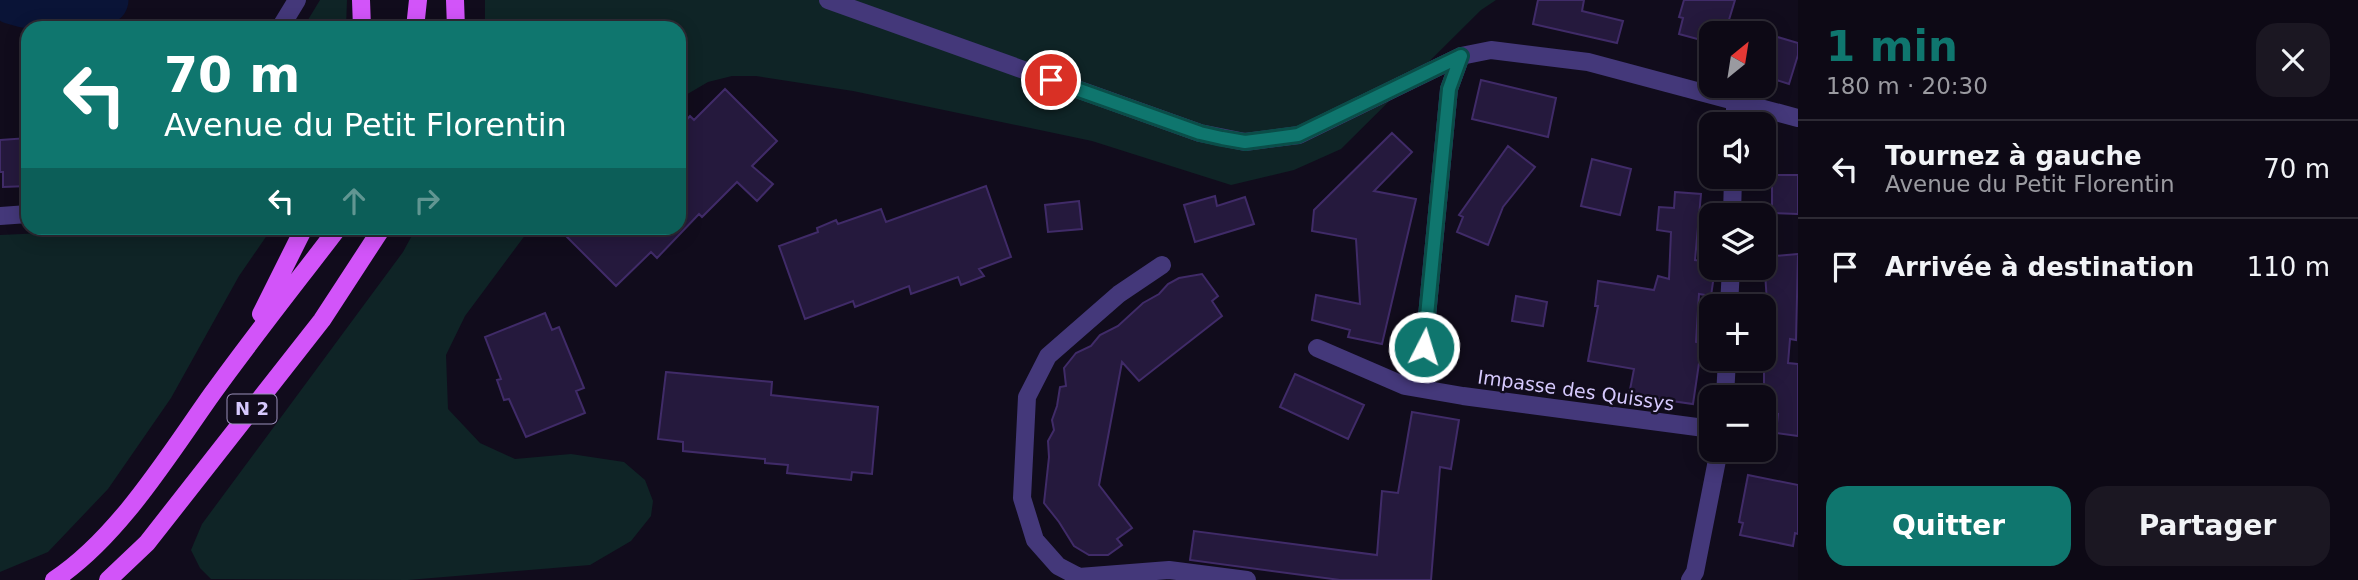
<!DOCTYPE html>
<html lang="fr">
<head>
<meta charset="utf-8">
<style>
	body { margin:0; font-family:"DejaVu Sans",sans-serif; background:#1b1722; color:#f1f3f6; height:100vh; display:flex; flex-direction:column; font-size:26px; white-space:nowrap }
	* { box-sizing:border-box; margin:0 }
	p { font-size:23px; color:#9a9aa0 }
	.icon { flex:none; width:38px; height:38px; fill:none; stroke:currentColor; stroke-width:2; stroke-linecap:round; stroke-linejoin:round }
	.map { position:relative; flex:1; overflow:hidden }
	.sheet { display:flex; flex-direction:column; background:#0d0915; width:560px }
	.sheet>* { flex:none }
	.hud { position:absolute; left:21px; top:21px; width:665px; height:214px; border-radius:21px; box-shadow:0 4px 18px #0003,0 0 0 2px #2d2a34; background:#0f766e; color:#fff; overflow:hidden }
	.needle { width:46px; rotate:30deg }
	.buttons { position:absolute; left:1699px; top:21px; display:grid; gap:14px }
	.buttons a { display:grid; place-items:center; width:77px; height:77px; border-radius:14px; background:#0d0915; box-shadow:0 4px 18px #0003,0 0 0 2px #2d2a34; font-size:35px }
	.pin { position:absolute; display:grid; place-items:center; width:60px; height:60px; color:#fff; margin:-30px; border:4px solid #fff; border-radius:50%; box-shadow:0 2px 7px #0007 }
	.me { position:absolute; width:77px; margin:-38px; rotate:5deg; stroke-linejoin:round; filter:drop-shadow(0 0 5px #0008) }
	.turn { display:flex; align-items:center; gap:24px; height:147px; padding:0 28px; font-size:32px }
	.turn .icon { width:91px; height:91px; stroke-width:2.5 }
	.turn b { display:block; font-size:49px; line-height:60px }
	.lanes { display:flex; align-items:center; height:66px; padding:0 28px; background:#0003; justify-content:center; gap:35px; direction:ltr }
	.lanes .off { opacity:.35 }
	.round { display:grid; place-items:center; flex:none; width:74px; height:74px; border-radius:21px; background:#1b1722 }
	.head { display:flex; align-items:center; justify-content:space-between; height:119px; padding:0 28px }
	h1 { font-size:42px; font-weight:800; line-height:52px; color:#0f766e }
	.action { display:flex; gap:14px; margin-top:auto; padding:14px 28px }
	.action a { flex:1; height:80px; border-radius:21px; background:#0f766e; color:#fff; font-size:28px; font-weight:800; line-height:80px; text-align:center }
	.action a+a { background:#1b1722; color:#f1f3f6 }
	ul { padding:0; list-style:none }
	li { display:flex; align-items:center; gap:21px; height:98px; padding:0 28px; border-top:2px solid #2d2a34 }
	li div { flex:1 }
	li b { display:block; font-size:26px }
	li em { font-style:normal }
	main { display:flex; flex:1; min-height:0 }
	.map>svg:first-child { display:block }
</style>
</head>
<body>
<main>
<div class="map">
<svg width="1798" height="580" viewBox="0 0 1798 580">
	<rect width="100%" height="100%" fill="#110c1c"/>
	<path fill="#0f2426" d="M320,0H347L346,28H303Z
		M485,0H1496L1481,10L1341,149L1294,170L1231,185L1092,141L853,91L756,76H732L708,82L679,99V28H485Z
		M116,228H272L239,276L171,398L108,489L48,552L0,572V235L108,230Z
		M416,228H534L526,234L465,316L446,355L448,409L480,443L515,459L571,454L624,462L645,480L653,501L651,516L631,541L590,565L408,580L211,579L200,568L191,550L202,524L403,252Z"/>
	<g fill="none" stroke-linecap="round" stroke-linejoin="round">
		<path stroke="#0a1437" stroke-width="49" d="M13,0C35,7 84,14 104,0"/>
	</g>
	<path fill="#25193d" stroke="#402b68" stroke-width="2" d="M1538,0H1584L1582,11L1623,21L1617,43L1533,24Z
		M1684,0H1735L1725,33H1712V43L1679,34L1683,18L1679,17Z
		M1764,33L1798,43V55L1789,84L1764,76Z
		M1481,80L1556,98L1548,137L1472,119Z
		M725,89L777,141L752,166L773,184L757,201L737,182L702,217L699,214L657,258L651,252L616,286L558,228H679V128L690,116L694,120Z
		M1392,133L1412,152L1374,191L1416,199L1382,344L1348,337L1350,330L1312,320L1316,295L1360,304L1356,239L1312,231L1314,210Z
		M28,138V186L3,187V172H0V140Z
		M1508,146L1535,167L1503,207L1488,245L1457,232L1463,217L1459,215Z
		M1592,159L1631,169L1620,215L1581,206Z
		M1772,175H1798V214L1772,213Z
		M986,186L1011,257L979,269L984,276L961,285L958,277L911,294L909,286L855,307L853,301L805,319L779,246L818,232L817,228L836,220L838,224L881,209L886,222Z
		M1675,192L1701,194L1695,260L1712,262V268H1715L1711,296L1699,294L1696,342L1702,343L1693,404L1629,395L1634,369L1588,361L1598,306H1595L1598,281L1654,290L1658,276L1669,279L1671,232L1657,230L1659,207L1674,208Z
		M1215,196L1217,206L1245,197L1254,224L1195,242L1184,205Z
		M1079,201L1082,229L1048,232L1045,205Z
		M1798,254L1796,340L1790,339L1788,363L1798,364V436L1776,433L1778,414L1764,413V317L1768,318L1764,257Z
		M1202,274L1218,296L1212,301L1222,316L1139,381L1122,362L1099,485L1132,528L1117,539L1122,545L1108,555H1089L1074,546L1059,522L1044,503L1049,457L1048,441L1054,430L1052,420L1057,406L1060,387L1066,386L1064,368L1076,353L1091,346L1100,335L1118,326L1143,303L1159,294L1168,284L1179,278Z
		M1516,296L1547,302L1543,326L1512,321Z
		M545,313L552,330L559,327L584,388L576,391L585,413L526,437L509,399L504,400L497,380L501,379L485,337Z
		M666,372L772,382L771,395L878,407L872,474L852,472L851,480L787,473L788,465L765,463V459L683,451V442L658,439Z
		M1295,374L1364,405L1348,439L1280,407Z
		M1412,412L1459,420L1451,469L1440,467L1431,580H1340L1190,560L1194,531L1377,555L1382,491L1398,493Z
		M1748,475L1798,485V534L1795,533L1793,546L1740,535L1743,523L1739,522Z"/>
	<g fill="none" stroke-linecap="round" stroke-linejoin="round">
		<path stroke="#44387a" stroke-width="18" d="M828,0L1200,133L1245,142L1299,135L1461,56L1491,50L1588,62L1798,118
			M280,28L297,0
			M1735,124V100
			M1732,215L1733,177
			M0,216L28,214
			M1162,265L1119,294L1048,356L1027,397L1022,498L1035,540L1058,566L1079,577L1169,570L1247,580
			M1729,306L1731,268
			M1424,347L1449,89L1461,56
			M1317,348L1405,386L1463,396L1712,429
			M1725,397L1727,359
			M1690,580L1695,572L1719,450"/>
		<path stroke="#d254f9" stroke-width="18" d="M361,0L362,28
			M455,0L456,28
			M415,28L418,0
			M261,314L304,228
			M54,580C118,538 168,456 212,394C253,337 296,283 338,228
			M108,580L147,543L322,320L382,228"/>
	</g>
	<g fill="none" stroke-linecap="round" stroke-linejoin="round">
		<defs>
			<path id="route" d="M1051,80L1200,133L1222,138L1245,142L1298,135L1461,56L1449,89L1424,347"/>
		</defs>
		<use href="#route" stroke="#0a4d48" stroke-width="18"/>
		<use href="#route" stroke="#0f766e" stroke-width="12"/>
	</g>
	<g text-anchor="middle" stroke-width="5" stroke-linejoin="round" paint-order="stroke">
		<rect fill="#110c1c" stroke="#9b90ba" stroke-width="2" x="227.5" y="394.5" width="49" height="29" rx="5"/>
		<g font-size="18" font-weight="bold" fill="#d6c9fd">
			<text x="252" y="415">N 2</text>
		</g>
		<g font-size="19" fill="#d6c9fd" stroke="#110c1c">
			<text transform="translate(1576 390) rotate(8)" y="7">Impasse des Quissys</text>
		</g>
	</g>
</svg>
<div class="buttons">
<a><svg class="needle" viewBox="-14 -14 28 28"><path d="M0-13l5 13h-10z" fill="#e53935"/><path d="M0 13l5-13h-10z" fill="#9a9aa0"/></svg></a>
<a><svg class="icon" aria-label="sound" viewBox="0 0 24 24"><path d="M4 9h4l5-4v14l-5-4H4zM17 9q2 3 0 6"/></svg></a>
<a><svg class="icon" aria-label="layers" viewBox="0 0 24 24"><path d="M12 4l9 5-9 5-9-5zM3 14l9 5 9-5"/></svg></a>
<a>+</a>
<a>−</a>
</div>
<div class="pin" style="left:1051px;top:80px;background:#d93025"><svg class="icon" aria-label="arrive" viewBox="0 0 24 24"><path d="M6 21V4h12l-3 4 3 4H6"/></svg></div>
<svg class="me" style="left:1424px;top:347px" viewBox="-20 -20 40 40"><circle r="17" fill="#0f766e" stroke="#fff" stroke-width="3"/><path d="M0-11L8 9 0 5-8 9z" fill="#fff"/></svg>
<div class="hud">
<div class="turn"><svg class="icon" aria-label="left" viewBox="0 0 24 24"><path d="M17 20v-9H6M10 6l-5 5 5 5"/></svg><div><b>70 m</b>Avenue du Petit Florentin</div></div>
<div class="lanes"><svg class="icon" aria-label="left" viewBox="0 0 24 24"><path d="M17 20v-9H6M10 6l-5 5 5 5"/></svg><svg class="icon off" aria-label="ahead" viewBox="0 0 24 24"><path d="M12 20V5M6 11l6-6 6 6"/></svg><svg class="icon off" aria-label="right" viewBox="0 0 24 24"><path d="M7 20v-9h11M14 6l5 5-5 5"/></svg></div>
</div>
</div>
<section class="sheet">
<div class="head"><div><h1>1 min</h1><p>180 m · 20:30</p></div><a class="round"><svg class="icon" aria-label="close" viewBox="0 0 24 24"><path d="M6 6l12 12M18 6L6 18"/></svg></a></div>
<ul>
<li><svg class="icon" aria-label="left" viewBox="0 0 24 24"><path d="M17 20v-9H6M10 6l-5 5 5 5"/></svg><div><b>Tournez à gauche</b><p>Avenue du Petit Florentin</p></div><em>70 m</em></li>
<li><svg class="icon" aria-label="arrive" viewBox="0 0 24 24"><path d="M6 21V4h12l-3 4 3 4H6"/></svg><div><b>Arrivée à destination</b></div><em>110 m</em></li>
</ul>
<div class="action"><a>Quitter</a><a>Partager</a></div>
</section>
</main>
</body>
</html>
